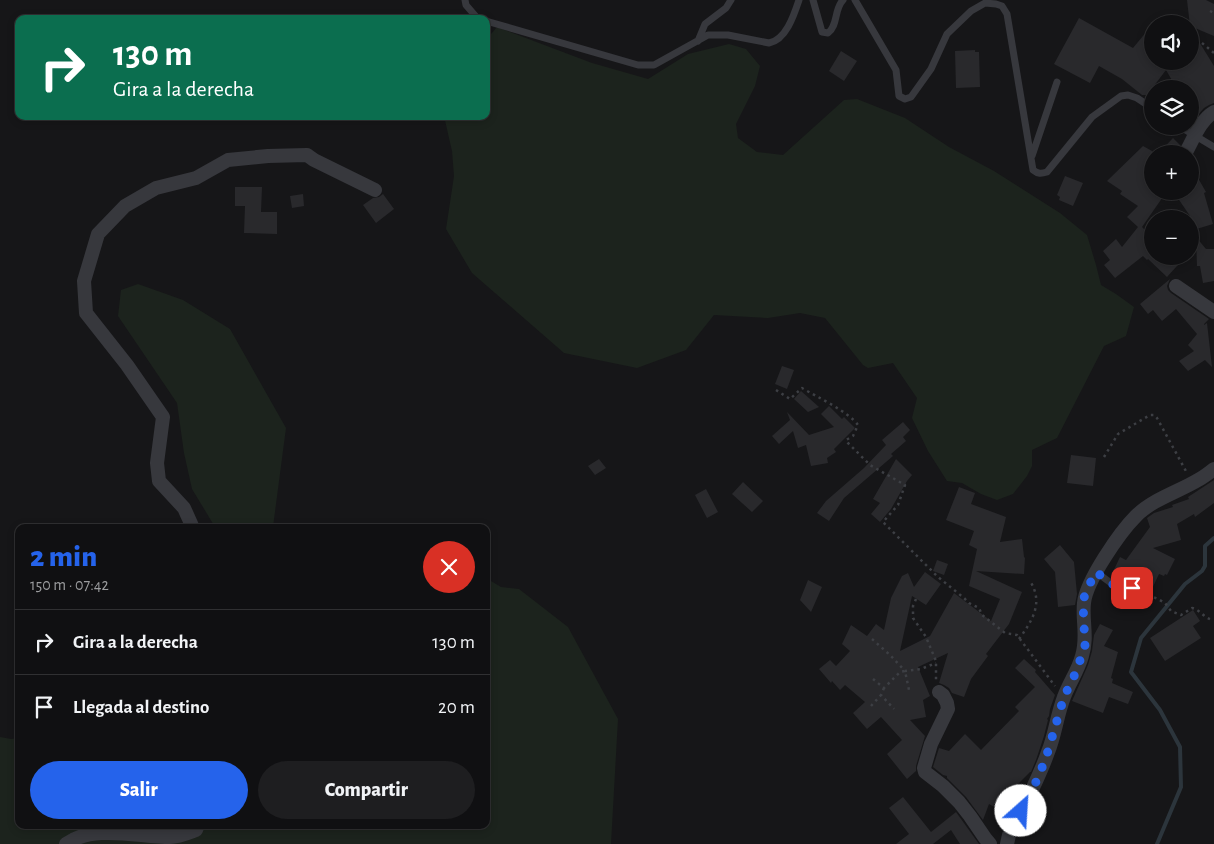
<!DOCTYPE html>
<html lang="es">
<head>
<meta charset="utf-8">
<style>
	body { margin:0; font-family:"Alegreya Sans",sans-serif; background:#1e1e20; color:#f1f3f6; height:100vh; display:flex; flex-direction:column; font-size:19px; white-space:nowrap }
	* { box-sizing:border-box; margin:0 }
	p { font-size:16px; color:#9c9d9f }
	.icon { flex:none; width:28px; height:28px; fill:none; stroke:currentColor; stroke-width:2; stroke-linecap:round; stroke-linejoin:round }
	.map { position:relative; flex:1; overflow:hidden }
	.drawer { position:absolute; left:15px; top:524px; width:475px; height:305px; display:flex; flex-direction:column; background:#101012; border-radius:10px; box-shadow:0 2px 8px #0003,0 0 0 1px #303032 }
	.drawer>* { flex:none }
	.hud { position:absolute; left:15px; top:15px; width:475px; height:105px; border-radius:10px; box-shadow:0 2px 8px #0003,0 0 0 1px #303032; background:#0b6e4f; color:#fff; overflow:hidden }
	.tools { position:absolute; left:1144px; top:15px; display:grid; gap:10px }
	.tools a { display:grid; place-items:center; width:55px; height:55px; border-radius:50%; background:#101012; box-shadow:0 2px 8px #0003,0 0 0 1px #303032; font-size:25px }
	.pin { position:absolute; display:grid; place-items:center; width:42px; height:42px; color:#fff; margin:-21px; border-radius:10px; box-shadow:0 2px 8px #0006 }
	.me { position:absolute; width:55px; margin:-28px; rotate:26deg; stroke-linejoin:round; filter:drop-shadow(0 0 4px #0008) }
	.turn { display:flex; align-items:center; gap:18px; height:105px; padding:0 15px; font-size:22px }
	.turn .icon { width:65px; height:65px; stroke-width:2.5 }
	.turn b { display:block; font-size:35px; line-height:42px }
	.round { display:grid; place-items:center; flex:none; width:52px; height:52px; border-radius:26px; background:#1e1e20 }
	.headline { display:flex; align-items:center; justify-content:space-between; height:85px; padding:0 15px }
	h1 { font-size:30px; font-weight:800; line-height:38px; color:#2563eb }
	.cta { display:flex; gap:10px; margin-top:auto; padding:10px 15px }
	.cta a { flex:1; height:58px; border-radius:30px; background:#2563eb; color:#fff; font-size:20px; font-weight:800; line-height:58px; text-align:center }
	.cta a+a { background:#1e1e20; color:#f1f3f6 }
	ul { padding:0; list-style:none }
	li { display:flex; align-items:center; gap:15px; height:65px; padding:0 15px; border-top:1px solid #303032 }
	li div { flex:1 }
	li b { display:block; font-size:19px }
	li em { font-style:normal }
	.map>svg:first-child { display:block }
</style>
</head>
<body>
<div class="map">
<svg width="1214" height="844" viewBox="0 0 1214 844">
	<rect width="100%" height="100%" fill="#161618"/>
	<path fill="#1c231d" d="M497,27L592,63L648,79L688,54L729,44L746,49L760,66L755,86L736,124L738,138L757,152L783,155L844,100L857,99L905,118L949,147L994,171L1060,213L1087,235L1096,265L1101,285L1116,294L1134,307L1126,336L1104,346L1057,438L1032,450V466L1027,476L1013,494L997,500L981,494L962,483L947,481L928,451L912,418L917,398L893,363L868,368L863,365L825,318L800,313L768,318L714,315L686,350L637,368L564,353L472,273L446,229L454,176L452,151L444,116H486V40Z
		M138,284L183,300L230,329L286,428L273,527H215L192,489L184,453L177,403L118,316L121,290Z
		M486,578L501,587L519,589L568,627L618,719L611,844H0V737L11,739L19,738V825H486Z"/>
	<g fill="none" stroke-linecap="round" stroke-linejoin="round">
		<path stroke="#2c353c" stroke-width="4" d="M1157,844L1181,787L1180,747L1160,710L1131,672L1141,638L1185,584L1202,571L1205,566V546L1214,538"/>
	</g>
	<path fill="#29292c" d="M1187,0H1206L1214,4V36L1190,26Z
		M1079,18L1133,48L1152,25V61H1190V27L1214,66V103L1209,105L1204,108L1195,118L1190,112V89H1177L1166,70L1147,95H1142L1122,79L1099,66L1090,83L1054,64Z
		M975,50V52H979L980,87L956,88L955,51Z
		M841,51L857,61L844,81L829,71Z
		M1173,138L1180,145L1176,154H1158Z
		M1143,146L1152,151V191H1167L1142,227L1152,237V254L1150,256H1186L1167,277L1148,259L1147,260L1143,256L1115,278L1104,265L1110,260L1103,251L1116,239L1122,247L1138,227L1127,217L1138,206L1120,194L1122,191L1107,181Z
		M1190,164L1206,192L1204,193L1213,224L1190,231V216L1173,191H1190Z
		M1065,176L1083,183L1073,206L1059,200L1060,197L1057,195Z
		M235,187H262L261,212H277V234L244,233L245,206H235Z
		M303,194L304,206L292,208L290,196Z
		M383,194L394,209L376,223L363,205L373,198L379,197Z
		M1196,237L1206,249H1214V281L1203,283L1200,266H1197Z
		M1170,279L1167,286L1168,290L1171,293L1209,319L1204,324V325L1207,323L1212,367L1205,360L1188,371L1179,361L1194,351L1188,345L1197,334L1176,309L1162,321L1153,310L1148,314L1140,304Z
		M782,366L794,370L787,389L775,384Z
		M801,391L819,407L808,412L794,399Z
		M829,406L842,419L844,417L855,428L834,449L836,452L827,458L828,463L811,466L806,445L798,448L793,431L779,444L772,436L790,420L787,412L809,435L834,427L821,414Z
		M903,422L910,430L903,437L906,441L891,454L893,456L844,498L829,521L817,513L826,501L864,468L886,445L882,440Z
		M1071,455L1096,458L1093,486L1067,483Z
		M599,459L606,468L595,475L588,466Z
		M896,459L912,475L907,481L891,509L880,522L871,514L880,503L873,499Z
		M1214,480V503L1195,517L1194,514L1177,524L1181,540L1153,548L1175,559L1167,575L1165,574L1164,576L1159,574L1150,593L1111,576L1120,557L1126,560L1150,527L1147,518L1154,513L1173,507L1172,505L1189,499L1188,497Z
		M743,482L763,501L752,512L732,494Z
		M959,487L975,493L971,504L1006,517L1000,542L1022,539L1024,557L1025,558L1024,574L976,571L1022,592L1009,624L986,654L988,656L971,679L964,697L952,693L949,688L944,685L939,683L948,653L918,667L930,696L923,700L926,717L910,720L925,736L916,766V771L907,779L887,754L902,740L881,717L867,729L853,713L865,702L845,685L840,690L832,681L831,683L819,669L830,660L836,666L850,651L842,644L851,625L867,636L876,624L884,630L891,598L902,576L908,573L914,587L925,572L941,584L926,605L912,596L900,651L930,636L954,593L991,621L1000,599L969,586L977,549L969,545L974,531L946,520Z
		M706,489L718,512L707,518L695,495Z
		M1060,545L1074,562L1077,594L1075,605L1058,607L1055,572L1044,559Z
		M937,560L948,564L944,575L933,571Z
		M808,580L822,587L811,612L800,600Z
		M1193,610L1200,621L1193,626L1201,638L1165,661L1150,638Z
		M1100,624L1113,630L1104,646L1118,652L1111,678L1113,679L1112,683L1133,692L1128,704L1109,697L1103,713L1072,701L1088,665L1092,651L1094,635Z
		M1024,659L1036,670L1035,672L1055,695L1050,709L1049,716L1047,719L1048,720L1044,736L1036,760L1031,772H1030L1017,785L1022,789L1008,815L989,804L983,820L966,797L947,778V776L943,775L933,767L939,748L949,751L965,734L981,750L1019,711L1015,707L1035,687L1015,668Z
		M903,797L931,832L956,812L979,844H960L951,830L933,844H896L909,834L889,808Z"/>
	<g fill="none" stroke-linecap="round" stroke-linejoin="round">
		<path stroke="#3d3f44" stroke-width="2.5" stroke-dasharray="2.5 4" stroke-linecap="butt" d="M1210,11L1214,13
			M1202,43L1214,53
			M776,390L790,399L802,388C817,397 849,412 858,425L853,436L846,440L848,443L870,465L905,485L898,505L883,522L938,577L964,598L969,603L979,608L982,615L1005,633L1017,635L1055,686
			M1104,457L1118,434L1150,415H1154L1157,418L1187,473
			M1124,585L1158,599L1165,603L1171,611L1181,615L1192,608C1201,610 1204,619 1214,620
			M916,599L913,606V618L926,637L936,661V681
			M872,639L890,655L905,671L921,669L936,663
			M1019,639C1032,621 1044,603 1030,581
			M873,679L884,688L900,672L905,671L909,690
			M884,688L881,695L894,709
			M871,706L881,695"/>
		<path stroke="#37383d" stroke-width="7" d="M465,0L466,5L478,19
			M813,0L822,32L828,33C838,26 834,9 843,0
			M855,0L896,70L899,96L905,99L911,97L931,69L947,34L971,11L985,3L996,4L1002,6L1007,14L1033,170C1038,174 1041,174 1047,172L1092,117L1121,96L1128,95L1137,98L1152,108
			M486,21L638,65H654L708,35H728L769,43C786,40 794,15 799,0
			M698,41L705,24L726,8L731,0
			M1179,126L1214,147
			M1032,156L1057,82
			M1096,572L1115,586"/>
		<path stroke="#37383d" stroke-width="14" d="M1185,154C1193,140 1200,120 1214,112
			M1176,286L1214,312
			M193,528L184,508L159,481L157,463L163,417L127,365L86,313L84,281L98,234L125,206L156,188L196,178L228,160L268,156L307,155L314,160L375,190
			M939,692L943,695L947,703L948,709L931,744L924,768L925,772L943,786L959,802L970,816L985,838L990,844
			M66,844C94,824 138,837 170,837C179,837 188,833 196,830L198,825
			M1007,844L1009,835C1023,808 1038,781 1048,752C1055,735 1057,715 1064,697C1069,683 1078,671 1082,656C1088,637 1082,621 1084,603C1086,581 1120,532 1136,516C1153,499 1178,492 1198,480C1204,477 1209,473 1214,469"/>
	</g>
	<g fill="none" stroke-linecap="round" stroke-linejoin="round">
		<path stroke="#2563eb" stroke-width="9" stroke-dasharray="0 16.2" d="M1021,811L1039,776L1048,751L1064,697L1076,672L1085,646L1083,604L1085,593L1096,572L1115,586L1122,585L1132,588"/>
	</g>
</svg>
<div class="tools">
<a><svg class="icon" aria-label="sound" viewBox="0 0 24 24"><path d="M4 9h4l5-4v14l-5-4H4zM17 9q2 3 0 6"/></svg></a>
<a><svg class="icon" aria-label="layers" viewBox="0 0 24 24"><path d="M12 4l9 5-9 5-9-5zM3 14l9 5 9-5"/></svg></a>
<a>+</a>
<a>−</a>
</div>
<div class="pin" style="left:1132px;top:588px;background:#d93025"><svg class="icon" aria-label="arrive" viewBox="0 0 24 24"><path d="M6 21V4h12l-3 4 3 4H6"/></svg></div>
<svg class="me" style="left:1021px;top:811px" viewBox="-20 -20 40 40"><circle r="19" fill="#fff"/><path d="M0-13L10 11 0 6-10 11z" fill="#2563eb"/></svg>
<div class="hud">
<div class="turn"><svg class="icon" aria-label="right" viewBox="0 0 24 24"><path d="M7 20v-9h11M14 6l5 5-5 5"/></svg><div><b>130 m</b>Gira a la derecha</div></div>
</div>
<section class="drawer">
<div class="headline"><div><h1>2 min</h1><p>150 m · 07:42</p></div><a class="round" style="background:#d93025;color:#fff"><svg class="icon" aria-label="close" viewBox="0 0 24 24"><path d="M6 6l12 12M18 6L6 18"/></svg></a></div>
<ul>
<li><svg class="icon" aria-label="right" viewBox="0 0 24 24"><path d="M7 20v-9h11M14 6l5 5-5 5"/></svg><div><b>Gira a la derecha</b></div><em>130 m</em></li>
<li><svg class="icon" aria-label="arrive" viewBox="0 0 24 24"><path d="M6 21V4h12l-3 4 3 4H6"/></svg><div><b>Llegada al destino</b></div><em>20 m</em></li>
</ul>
<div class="cta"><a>Salir</a><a>Compartir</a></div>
</section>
</div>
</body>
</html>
